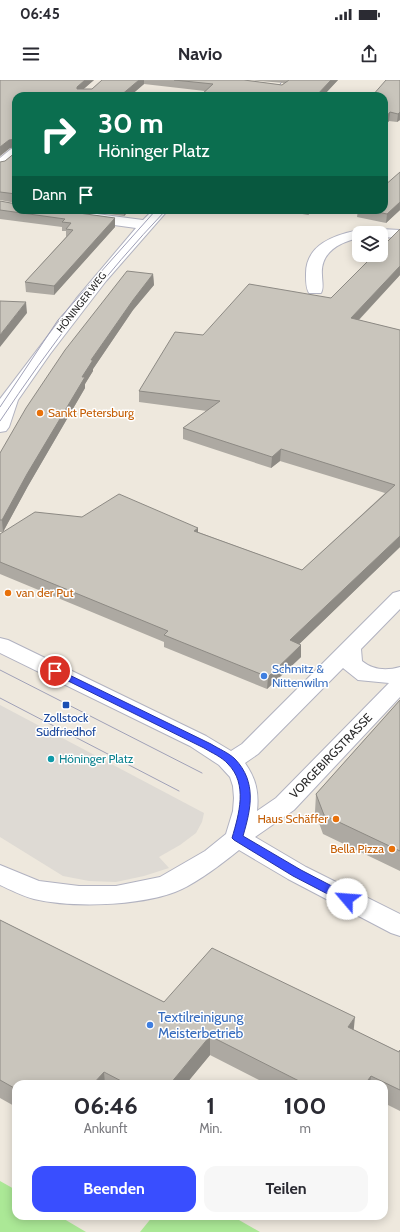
<!DOCTYPE html>
<html lang="de">
<head>
<meta charset="utf-8">
<style>
	body { margin:0; font-family:Cabin,sans-serif; background:#f7f7f7; color:#2b2b33; height:100vh; display:flex; flex-direction:column; font-size:15px; white-space:nowrap }
	* { box-sizing:border-box; margin:0 }
	p { font-size:13px; color:#7c7c81 }
	.icon { flex:none; width:22px; height:22px; fill:none; stroke:currentColor; stroke-width:2; stroke-linecap:round; stroke-linejoin:round }
	.map { position:relative; flex:1; overflow:hidden }
	.details { position:absolute; left:12px; top:1000px; width:376px; height:140px; display:flex; flex-direction:column; background:#fff; border-radius:12px; box-shadow:0 2px 10px #0003 }
	.details>* { flex:none }
	.guide { position:absolute; left:12px; top:12px; width:376px; height:122px; border-radius:12px; box-shadow:0 2px 10px #0003; background:#0b6e4f; color:#fff; overflow:hidden }
	.fabs { position:absolute; left:352px; top:146px; display:grid; gap:8px }
	.fabs a { display:grid; place-items:center; width:36px; height:36px; border-radius:8px; background:#fff; box-shadow:0 2px 10px #0003; font-size:20px }
	.pin { position:absolute; display:grid; place-items:center; width:34px; height:34px; color:#fff; margin:-17px; border:2px solid #fff; border-radius:50%; box-shadow:0 1px 4px #0007 }
	.me { position:absolute; width:44px; margin:-22px; rotate:297deg; stroke-linejoin:round; filter:drop-shadow(0 0 3px #0008) }
	.turn { display:flex; align-items:center; gap:14px; height:84px; padding:0 20px; font-size:18px }
	.turn .icon { width:52px; height:52px; stroke-width:2.5 }
	.turn b { display:block; font-size:28px; line-height:34px }
	.then { display:flex; align-items:center; height:38px; padding:0 20px; background:#0003; gap:8px; font-size:15px }
	.eta { display:flex; justify-content:space-evenly; align-items:center; height:68px; text-align:center }
	.eta b { font-size:24px; font-weight:700; line-height:28px }
	.action { display:flex; gap:8px; margin-top:auto; padding:8px 20px }
	.action a { flex:1; height:46px; border-radius:12px; background:#394eff; color:#fff; font-size:16px; font-weight:700; line-height:46px; text-align:center }
	.action a+a { background:#f7f7f7; color:#2b2b33 }
	.status { display:flex; justify-content:space-between; align-items:center; height:28px; padding:0 20px; background:#fff; direction:ltr }
	.status svg { height:11px; fill:currentColor }
	header { display:flex; justify-content:space-between; align-items:center; height:52px; padding:0 20px; background:#fff; font-size:18px; font-weight:700 }
	.map>svg:first-child { display:block }
</style>
</head>
<body>
<div class="status"><b>06:45</b><svg viewBox="0 0 49 12"><path d="M0 12V9h3v3zM5 12V6h3v6zM10 12V3h3v9zM15 12V0h3v12zM26 1h20v11H26zM47 4h2v5h-2z"/></svg></div>
<header><svg class="icon" aria-label="menu" viewBox="0 0 24 24"><path d="M4 6h16M4 12h16M4 18h16"/></svg>Navio<svg class="icon" aria-label="share" viewBox="0 0 24 24"><path d="M12 15V3M7 8l5-5 5 5M5 13v7h14v-7"/></svg></header>
<div class="map">
<svg width="400" height="1152" viewBox="0 0 400 1152">
	<rect width="100%" height="100%" fill="#eee8dd"/>
	<path fill="#abe896" d="M0,1101L16,1110V1136H59L86,1152H0Z
		M153,1136H232L260,1152H140Z"/>
	<path fill="#dedad4" d="M0,625L204,733L202,742L196,753L180,765L159,777L169,788L144,796L116,802L89,801L63,796L0,757Z"/>
	<g fill="none" stroke-linecap="round" stroke-linejoin="round">
		<defs>
			<path id="minor" d="M16,68V79L5,88L0,89V78L11,69Z
				M27,130H66L143,140L153,130H168L106,201L50,274L18,320L9,347L6,351L0,352V319L76,219L136,148L34,134L29,133Z
				M381,149L400,150V158L381,157V153H374L376,150Z
				M359,150L366,153H359V158C340,162 320,172 322,195C322,201 324,208 321,213H309C306,208 306,201 306,195C305,165 334,155 359,150Z
				M400,511V529L361,569L362,581C373,590 386,591 400,587V617L294,730L255,757L306,787L400,834V856L391,853L288,799L239,770C223,783 194,805 175,812C138,826 72,828 34,819C22,816 11,810 0,805V785L39,801L79,806H116L160,797L205,771L226,754L233,731L234,718L233,706L230,697L219,685L190,666L0,573V558L8,560L206,656L231,671L242,664L393,513ZM343,588L358,600L389,603L276,718L257,731C259,712 256,699 245,683L258,674Z"/>
		</defs>
		<use href="#minor" stroke="#b1b2c0" stroke-width="2"/>
		<use href="#minor" fill="#fff" fill-rule="evenodd"/>
		<path stroke="#9fa0b7" stroke-width="1" d="M268,16L284,0
			M0,327L58,240L156,130
			M0,341C50,266 104,195 166,130
			M0,590L202,693
			M0,618L179,711"/>
	</g>
	<path fill="#ada9a2" d="M0,0H94L83,9H92L102,0H244L282,5L284,3L249,0H338L323,16H200L205,11L144,4L130,16H16V67L10,68L0,76Z
		M400,0V40L397,42L389,41L384,47V16Z
		M16,72V123L0,120V82L5,81Z
		M400,92V130L386,143L357,137L358,130H384Z
		M0,121L15,125L115,138V147L54,215L26,212L25,202L66,157V151H62V147L0,139Z
		M78,130H130L124,136Z
		M190,130H216L213,133Z
		M280,130H312L308,135Z
		M400,149V195L359,240L400,250V467L299,564L301,577L267,609L164,567V562L0,494V454L198,452L302,490L385,413L280,381L271,388L183,359V348L207,331L139,322V311L203,255L331,218Z
		M153,194L154,205L133,230L93,289V291L85,304V308L28,406L3,452H0V373Z
		M400,620V791L323,754L315,732L316,714Z
		M0,840L164,922L354,950L399,972L400,970V1031L384,1023V1004H267L210,975L186,1004H16V1027L0,1018Z"/>
	<path fill="#8d8a84" d="M85,0H94L77,15V7Z
		M139,0H144V4L130,16H120Z
		M331,0H338L323,16H316Z
		M390,32L389,41L384,47V39Z
		M400,32V40L397,42L398,34Z
		M16,59V67L10,68L0,76V67L9,60Z
		M400,122V130L386,143L387,134Z
		M124,130H130L124,136Z
		M308,130H312L308,135Z
		M115,138V147L54,215V206Z
		M400,186V195L351,248V238Z
		M153,194L154,205L133,230L93,289V291L85,304V308L28,406L3,452L2,440L27,394L91,280L133,220Z
		M26,222L27,233L0,267V255Z
		M281,369L280,381L271,388L272,377Z
		M198,448V460L194,451Z
		M400,456V467L290,573V560Z
		M301,565V577L267,609L268,597Z
		M355,937L353,957L348,947Z
		M210,956V975L186,1004H170Z
		M104,992L105,1004H93Z
		M371,996L370,1004H365Z"/>
	<path fill="#c9c5bc" stroke="#8d8a84" d="M0,0H85L77,7V9H92L102,0H139L120,16H16V59L9,60L0,67Z
		M174,0H244L282,5L289,0H331L316,16H200L213,4Z
		M386,0H400V32L398,34L390,32L384,39V16H372Z
		M16,72V114L0,112V82L5,81Z
		M400,92V122L387,134L368,130H384V106Z
		M0,121L16,124V130H57L115,138L54,206L25,202L73,150L66,149L71,143L62,142L65,139L0,130Z
		M400,149V186L351,238L400,250V456L290,560L301,565L268,597L164,555L168,551L0,482V454L35,432L82,437L119,414L198,448L194,451L302,490L395,405L281,369L272,377L183,348L220,321L139,311L175,252L203,255L249,204L331,218L374,175H381V168Z
		M127,191L153,194L133,220L91,280H93L82,297H85L27,394L2,440H0V373L26,328L65,270Z
		M0,221L26,222L0,255Z
		M400,620V771L324,735L316,714Z
		M0,840L164,922L212,868L355,937L348,947L399,972L400,970V1010L371,996L365,1004H305L210,956L170,1004H127L104,992L93,1004H16V1009L0,1000Z"/>
	<path fill="#394eff" stroke="#2533a6" d="M55,588L211,664C219,669 229,673 235,679C257,702 251,729 243,756L301,790L351,816L353,819L351,822H343L293,796L234,760L232,758C239,734 248,704 228,684C222,677 212,673 204,668L52,593L51,591Z"/>
	<g fill="#e8710a" stroke="#fff" stroke-width="1.5">
		<circle cx="40" cy="333" r="4"/>
		<circle cx="8" cy="513" r="4"/>
		<circle cx="336" cy="739" r="4"/>
		<circle cx="392" cy="769" r="4"/>
	</g>
	<g fill="#3f7fe0" stroke="#fff" stroke-width="1.5">
		<circle cx="264" cy="596" r="4"/>
		<circle cx="150" cy="945" r="4"/>
	</g>
	<rect fill="#1a4fb4" stroke="#fff" stroke-width="1.5" x="62" y="621" width="8" height="8" rx="2"/>
	<circle fill="#0f9aa8" stroke="#fff" stroke-width="1.5" cx="51" cy="679" r="4"/>
	<g text-anchor="middle" stroke-width="3" stroke-linejoin="round" paint-order="stroke">
		<g font-size="10" fill="#2b2b2b" stroke="#fff">
			<text transform="translate(81 222) rotate(-52)" y="4">HÖNINGER WEG</text>
		</g>
		<g font-size="12" fill="#c56008" stroke="#fff" text-anchor="start">
			<text x="48" y="337">Sankt Petersburg</text>
			<text x="16" y="517">van der Put</text>
			<text x="328" y="743" text-anchor="end">Haus Schäffer</text>
			<text x="384" y="773" text-anchor="end">Bella Pizza</text>
		</g>
		<g font-size="12" fill="#366cbe" stroke="#fff" text-anchor="start">
			<text x="272" y="593">Schmitz &amp;<tspan x="272" dy="14">Nittenwilm</tspan></text>
		</g>
		<g font-size="12" fill="#164399" stroke="#fff">
			<text x="66" y="642">Zollstock<tspan x="66" dy="14">Südfriedhof</tspan></text>
		</g>
		<g font-size="12" fill="#2b2b2b" stroke="#fff">
			<text transform="translate(331 676) rotate(-46)" y="4">VORGEBIRGSTRASSE</text>
		</g>
		<g font-size="12" fill="#0d838f" stroke="#fff" text-anchor="start">
			<text x="59" y="683">Höninger Platz</text>
		</g>
		<g font-size="14" fill="#366cbe" stroke="#fff" text-anchor="start">
			<text x="158" y="942">Textilreinigung<tspan x="158" dy="16">Meisterbetrieb</tspan></text>
		</g>
	</g>
</svg>
<div class="fabs">
<a><svg class="icon" aria-label="layers" viewBox="0 0 24 24"><path d="M12 4l9 5-9 5-9-5zM3 14l9 5 9-5"/></svg></a>
</div>
<div class="pin" style="left:55px;top:591px;background:#d93025"><svg class="icon" aria-label="arrive" viewBox="0 0 24 24"><path d="M6 21V4h12l-3 4 3 4H6"/></svg></div>
<svg class="me" style="left:347px;top:819px" viewBox="-20 -20 40 40"><circle r="19" fill="#fff"/><path d="M0-13L10 11 0 6-10 11z" fill="#394eff"/></svg>
<div class="guide">
<div class="turn"><svg class="icon" aria-label="right" viewBox="0 0 24 24"><path d="M7 20v-9h11M14 6l5 5-5 5"/></svg><div><b>30 m</b>Höninger Platz</div></div>
<div class="then">Dann<svg class="icon" aria-label="arrive" viewBox="0 0 24 24"><path d="M6 21V4h12l-3 4 3 4H6"/></svg></div>
</div>
<section class="details">
<div class="eta">
<div><b>06:46</b><p>Ankunft</p></div>
<div><b>1</b><p>Min.</p></div>
<div><b>100</b><p>m</p></div>
</div>
<div class="action"><a>Beenden</a><a>Teilen</a></div>
</section>
</div>
</body>
</html>
